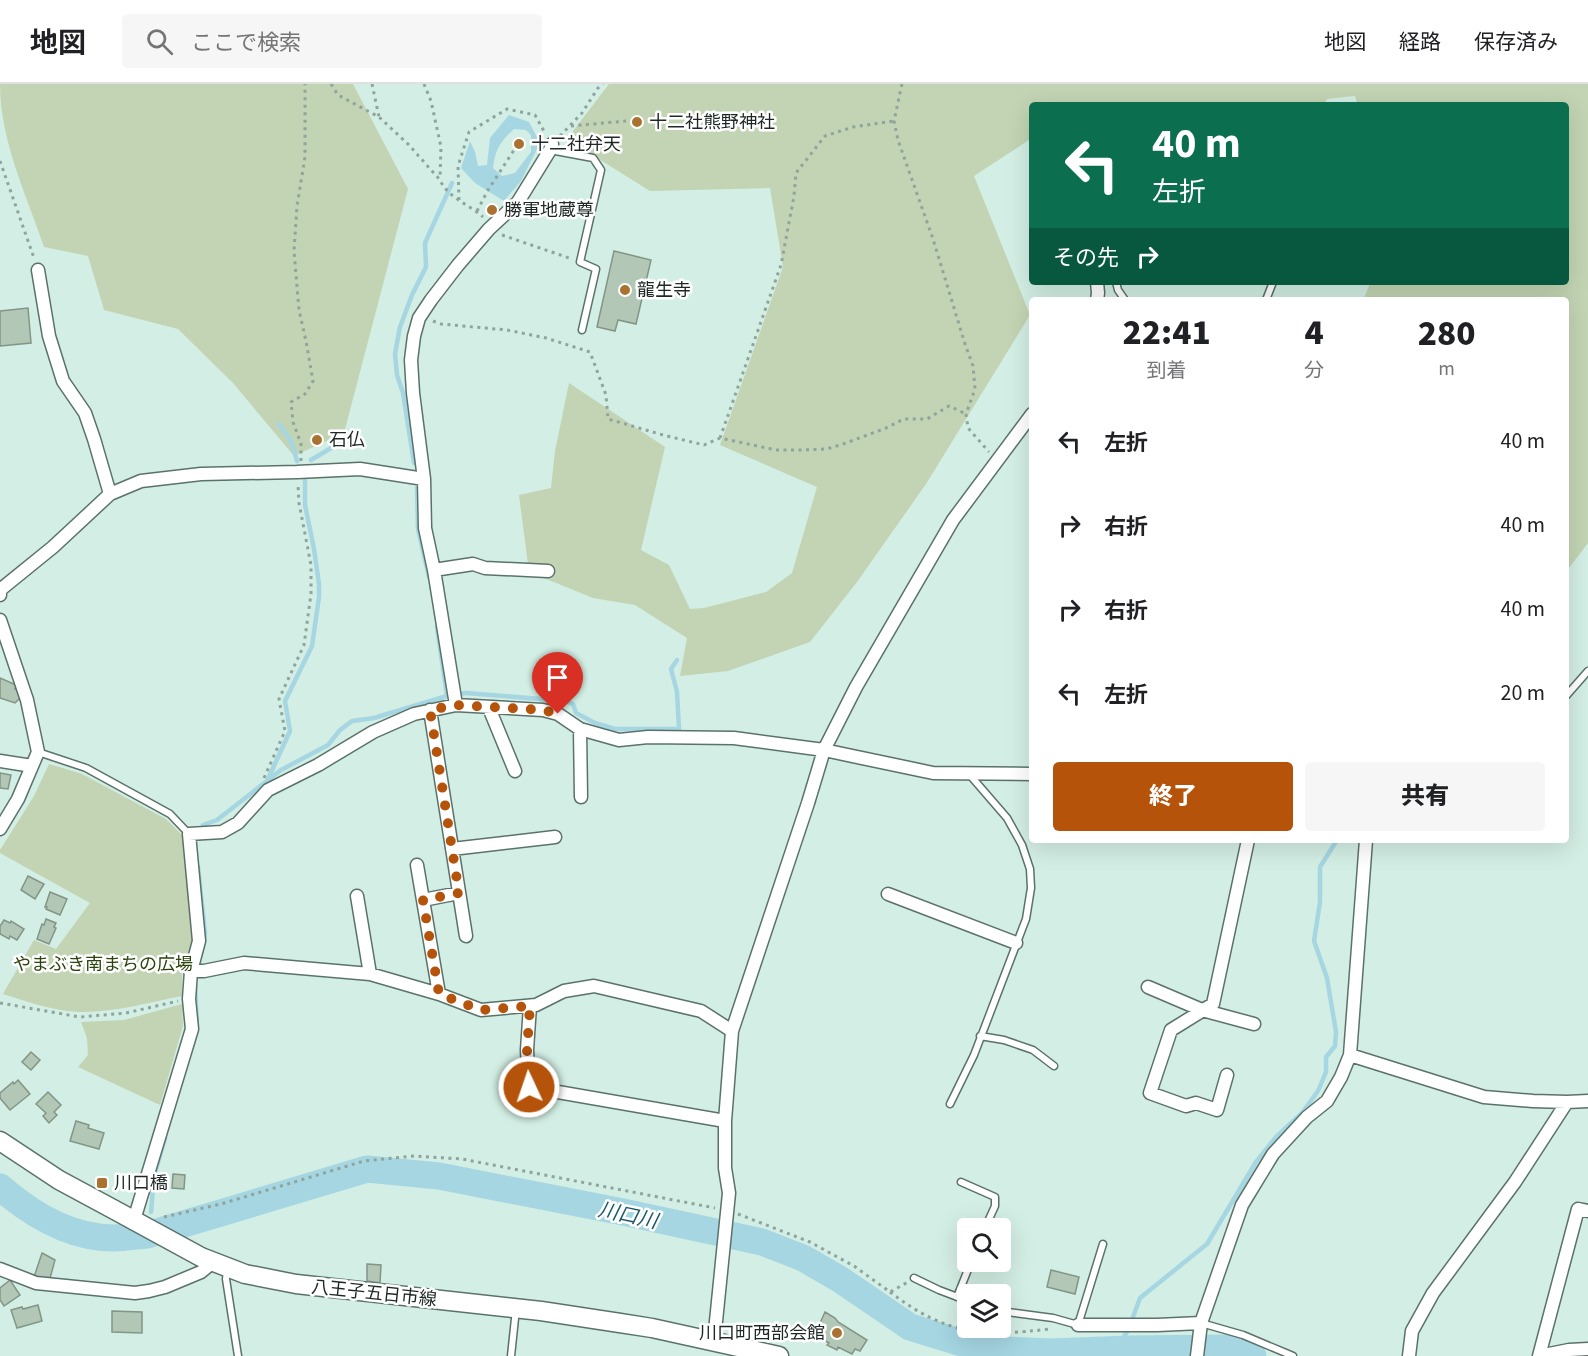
<!DOCTYPE html>
<html lang="ja">
<head>
<meta charset="utf-8">
<style>
	body { margin:0; font-family:"Source Sans 3","Noto Sans JP",sans-serif; background:#f6f6f6; color:#202124; height:100vh; display:flex; flex-direction:column; font-size:22px; white-space:nowrap }
	* { box-sizing:border-box; margin:0 }
	p { font-size:20px; color:#757577 }
	.icon { flex:none; width:33px; height:33px; fill:none; stroke:currentColor; stroke-width:2; stroke-linecap:round; stroke-linejoin:round }
	.map { position:relative; flex:1; overflow:hidden }
	.side { position:absolute; left:1029px; top:213px; width:540px; height:546px; display:flex; flex-direction:column; background:#fff; border-radius:6px; box-shadow:0 6px 24px #0002 }
	.side>* { flex:none }
	.top-card { position:absolute; left:1029px; top:18px; width:540px; height:183px; border-radius:6px; box-shadow:0 6px 24px #0002; background:#0b6e4f; color:#fff; overflow:hidden }
	.tools { position:absolute; left:957px; top:1134px; display:grid; gap:12px }
	.tools a { display:grid; place-items:center; width:54px; height:54px; border-radius:6px; background:#fff; box-shadow:0 6px 24px #0002; font-size:30px }
	.pin { position:absolute; display:grid; place-items:center; width:51px; height:51px; color:#fff; margin:-62px -26px; border-radius:50% 50% 50% 0; rotate:-45deg; box-shadow:0 0 6px #0007 }
	.pin .icon { rotate:45deg }
	.me { position:absolute; width:66px; margin:-33px; rotate:357deg; stroke-linejoin:round; filter:drop-shadow(0 0 4px #0008) }
	.turn { display:flex; align-items:center; gap:21px; height:126px; padding:0 24px; font-size:27px }
	.turn .icon { width:78px; height:78px; stroke-width:2.5 }
	.turn b { display:block; font-size:42px; line-height:51px }
	.then { display:flex; align-items:center; height:57px; padding:0 24px; background:#0003; gap:12px; font-size:22px }
	.eta { display:flex; justify-content:space-evenly; align-items:center; height:102px; text-align:center }
	.eta b { font-size:36px; font-weight:800; line-height:42px }
	.button { display:flex; gap:12px; margin-top:auto; padding:12px 24px }
	.button a { flex:1; height:69px; border-radius:6px; background:#b45309; color:#fff; font-size:24px; font-weight:800; line-height:69px; text-align:center }
	.button a+a { background:#f6f6f6; color:#202124 }
	ul { padding:0; list-style:none }
	li { display:flex; align-items:center; gap:18px; height:84px; padding:0 24px }
	li div { flex:1 }
	li b { display:block; font-size:22px }
	li em { font-style:normal }
	header { display:flex; align-items:center; gap:36px; box-sizing:border-box; height:84px; padding:0 30px; background:#fff; border-bottom:2px solid #e0e0e0 }
	header strong { font-size:28px }
	nav { display:flex; gap:33px; margin-inline-start:auto; font-size:21px }
	.search { width:420px; height:54px; background:#f6f6f6; display:flex; align-items:center; gap:15px; box-sizing:border-box; padding:0 21px; border-radius:6px; color:#757577; font-size:22px }
	.map>svg:first-child { display:block }
</style>
</head>
<body>
<header>
<strong>地図</strong>
<div class="search"><svg class="icon" aria-label="search" viewBox="0 0 24 24"><circle cx="10" cy="10" r="6"/><path d="M15 15l6 6"/></svg>ここで検索</div>
<nav><a>地図</a><a>経路</a><a>保存済み</a></nav>
</header>
<div class="map">
<svg width="1588" height="1272" viewBox="0 0 1588 1272">
	<rect width="100%" height="100%" fill="#d3eee4"/>
	<path fill="#c2d4b3" d="M0,0H353L408,105L344,349L294,372L233,299L178,245L104,226L88,172L44,163C26,110 0,56 0,0Z
		M609,0H1588V459L1566,488V216H1363L1369,202V198H1566V21H1358L1355,12L1327,15L1324,21H1032V54L974,92L1030,231L926,400L857,498L810,558L728,587L680,592L687,554L635,521L593,514L529,488L519,411L551,404L555,367L569,299L665,363L641,466L669,481L690,525L704,524L766,508L792,489L817,403L720,361L783,183L770,104L650,107L567,55Z
		M49,680L82,690L166,735L188,757L197,860L182,888V912C151,918 112,929 80,928C54,927 28,918 3,910L34,856L56,865L90,819L0,769V766L34,712Z
		M182,920L183,942L160,1021L78,983L88,971L87,954L81,938L124,936Z"/>
	<path fill="#a5d6e2" fill-rule="evenodd" d="M509,31L529,38L540,59L521,97L504,117L475,99L461,84L470,57L475,68L478,82L487,81L490,54ZM514,45L526,46L531,51V68L515,89L502,92L493,84C495,66 500,58 514,45Z"/>
	<g fill="none" stroke-linecap="round" stroke-linejoin="round">
		<path stroke="#a5d6e2" stroke-width="4.5" d="M279,340L291,357L297,377
			M311,376L343,357
			M414,379L403,309L397,291L395,270L400,243L412,211L426,183L425,159L452,99
			M417,404L418,445L429,493
			M437,543L447,612
			M268,695L290,647L285,617L312,562L319,513V500L314,465L305,421V395
			M203,741L217,736L281,686L328,661L340,646L352,637L374,634L447,612L466,609L553,616L557,614L573,620L576,629L595,639L615,645H679L677,608L671,585L677,576
			M198,783L205,849L204,858
			M195,900L197,942
			M151,1128L154,1092L165,1054
			M1133,1233L1140,1214L1207,1160L1256,1078L1277,1052L1302,1029L1318,1007L1326,988V973L1335,962L1336,948L1327,894L1314,857L1320,818V783L1337,756
			M1116,1265L1127,1248
			M1050,1272L1051,1268"/>
		<path stroke="#a5d6e2" stroke-width="27" d="M0,1103C31,1130 71,1154 114,1154C125,1154 136,1152 147,1151L367,1085L439,1092L623,1128L762,1158L803,1174L841,1196L910,1243L981,1265L1051,1268L1129,1265L1224,1264L1253,1272"/>
	</g>
	<path fill="#b3c7b7" stroke="#829586" stroke-width="1.5" d="M614,167L651,176L636,240L618,236L615,247L597,243Z
		M28,224L31,259L0,262V227Z
		M0,594L16,601L15,605L18,606L20,614L15,619L0,614Z
		M0,689L11,691L8,705L0,704Z
		M28,792L44,800L35,815L21,806Z
		M50,808L67,815L60,831L46,825L47,823H45Z
		M46,835L56,839L54,843L56,844L49,860L37,855L42,840L44,841Z
		M4,836L10,839L11,837L24,845L17,856L10,852L9,855L0,850V842Z
		M31,968L40,976L31,986L22,978Z
		M18,996L30,1010L10,1026L0,1014V1009L13,998L14,1000Z
		M48,1008L61,1021L54,1028L57,1031L49,1039L43,1032L46,1029L36,1020Z
		M76,1037L89,1041L88,1044L104,1049L99,1065L70,1057Z
		M173,1090L185,1091L184,1105L172,1104Z
		M42,1169L55,1176L49,1198L34,1193Z
		M367,1180L381,1181L380,1199L367,1197Z
		M1051,1186L1079,1193L1075,1210L1047,1203Z
		M10,1196L20,1211L4,1222L0,1216V1204Z
		M38,1221L42,1237L17,1244L11,1226L22,1223L23,1225Z
		M112,1227L142,1228V1249L112,1248Z
		M825,1228L835,1234L838,1238L867,1256L860,1267L855,1265L852,1270L838,1263L837,1266L827,1261L829,1259L819,1253L820,1250L816,1248Z"/>
	<g fill="none" stroke-linecap="round" stroke-linejoin="round">
		<defs>
			<path id="lane" d="M550,66L593,74L601,86L580,178L596,185L582,246
				M1116,198L1118,206L1125,216
				M1266,216L1273,198
				M1566,612L1588,587
				M38,668L86,684L170,730L189,750
				M980,952L1004,956L1033,966L1054,982
				M950,1020L974,971L1026,835L1031,804L1030,785L1022,761L1007,734L969,690
				M961,1098L995,1113V1122L985,1144
				M227,1187L226,1195L238,1272
				M914,1194L939,1206L968,1217
				M957,1213L971,1178
				M1000,1227L1053,1234L1078,1241L1103,1160
				M1201,1239L1243,1251L1293,1272
				M511,1272L516,1225"/>
			<path id="street" d="M38,186L49,252L63,297L85,329L94,355L110,410
				M1097,198L1098,209L1097,216
				M434,486L473,480L485,484L548,487
				M0,511V506L53,463L110,410L141,397L201,390L297,388L360,385L424,395
				M0,536L27,616L38,668L18,715L0,745
				M456,621L434,486L425,444L424,395L413,309L411,276L414,252L419,234L431,216L458,181L489,145L518,118L550,66L552,60
				M489,624L515,687
				M430,626L466,852
				M580,645L581,713
				M0,677L32,682
				M452,765L555,753
				M417,781L439,910
				M888,810L1016,859
				M357,812L370,890
				M423,816L459,809
				M191,887H204L244,879L370,890L439,910L481,926L536,921L564,907L594,902L701,927L732,947
				M1148,903L1202,926L1254,940
				M530,922L527,966L529,1003L725,1037
				M1350,971L1484,1013L1533,1017L1567,1018L1588,1017
				M1227,991L1217,1026L1196,1019L1186,1022L1150,1009L1171,946L1213,920L1248,756
				M134,1136L192,945L189,915L191,887L199,857L189,750L222,748L238,739L268,706L318,681L373,648L414,630L456,621L543,626L558,630L580,645L619,656L648,653L734,654L824,666L933,689L1032,690
				M0,1185L36,1199L135,1209L149,1207L165,1203L201,1188L213,1178
				M1078,1241H1157L1201,1239
				M714,1257L729,1109L725,1084V1037L732,947L808,719L824,666L856,603L953,436L1032,330
				M1197,1272L1201,1239L1242,1121L1273,1070L1307,1033L1327,1017L1341,993L1350,971L1366,756
				M1409,1272L1412,1247L1433,1209L1515,1098L1567,1018
				M1539,1272L1578,1125L1588,1127
				M1539,1272L1569,1266L1588,1265"/>
			<path id="primary" d="M0,1057L59,1096L111,1124L201,1173L245,1190L296,1200L541,1227L620,1239L652,1244L779,1272"/>
		</defs>
		<use href="#lane" stroke="#5a726a" stroke-width="9"/>
		<use href="#street" stroke="#5a726a" stroke-width="15"/>
		<use href="#primary" stroke="#5a726a" stroke-width="21"/>
		<path stroke="#8fa49c" stroke-width="3" stroke-dasharray="3 4.5" stroke-linecap="butt" d="M331,0L338,11L379,33L408,60L440,96C447,113 470,121 483,133
			M372,0L379,33
			M424,0L431,17L441,63L440,95
			M902,0L894,37L898,56L933,155L965,260L973,282L975,305L966,330L968,344L989,368
			M571,42L626,37
			M560,52L582,29L598,4L603,0
			M0,77L34,174
			M459,116L458,82L469,48L507,25L535,31L545,49
			M477,127L488,106L516,63
			M502,151L572,175
			M433,237L441,240L507,246L546,254L590,268L606,311L608,335L663,351L704,361L720,354L776,366H801L827,365L846,359L886,344L904,335H927L949,322L966,330
			M720,354L781,181L794,112L796,89L825,52L853,43L894,37
			M301,377V360L293,338L291,318L305,310L313,297L306,257L299,226L294,167L297,122L305,73V0
			M264,694L285,647L279,615L304,561L311,510V481L299,419L298,401
			M0,919L80,933L126,929L178,917
			M738,1130L810,1158L854,1182L890,1208L908,1198
			M164,1133L221,1120L364,1077L414,1072L462,1075L715,1124
			M890,1208C946,1251 982,1253 1050,1245"/>
		<use href="#lane" stroke="#fff" stroke-width="6"/>
		<use href="#street" stroke="#fff" stroke-width="12"/>
		<use href="#primary" stroke="#fff" stroke-width="18"/>
	</g>
	<g fill="none" stroke-linecap="round" stroke-linejoin="round">
		<path stroke="#b45309" stroke-width="10" stroke-dasharray="0 18" d="M529,1003L527,966L530,922L481,926L439,910L423,816L459,809L430,626L456,621L543,626L558,630"/>
	</g>
	<g fill="#aa7130" stroke="#fff" stroke-width="2">
		<circle cx="637" cy="38" r="6"/>
		<circle cx="519" cy="60" r="6"/>
		<circle cx="492" cy="126" r="6"/>
		<circle cx="625" cy="206" r="6"/>
		<circle cx="317" cy="356" r="6"/>
		<rect x="96" y="1093" width="12" height="12" rx="3"/>
		<circle cx="837" cy="1249" r="6"/>
	</g>
	<g text-anchor="middle" stroke-width="5" stroke-linejoin="round" paint-order="stroke">
		<g font-size="18" fill="#1e2825" stroke="#fff" text-anchor="start">
			<text x="649" y="44">十二社熊野神社</text>
			<text x="531" y="66">十二社弁天</text>
			<text x="504" y="132">勝軍地蔵尊</text>
			<text x="637" y="212">龍生寺</text>
			<text x="329" y="362">石仏</text>
			<text x="114" y="1105">川口橋</text>
			<text x="825" y="1255" text-anchor="end">川口町西部会館</text>
		</g>
		<g font-size="18" fill="#2c430d" stroke="#fff">
			<text x="103" y="886">やまぶき南まちの広場</text>
		</g>
		<g font-size="18" fill="#1e2825" stroke="#fff">
			<text transform="translate(374 1209) rotate(6)" y="6">八王子五日市線</text>
		</g>
		<g font-size="20" font-style="italic" fill="#1a5a68" stroke="#fff">
			<text transform="translate(628 1131) rotate(12)" y="7">川口川</text>
		</g>
	</g>
</svg>
<div class="tools">
<a><svg class="icon" aria-label="search" viewBox="0 0 24 24"><circle cx="10" cy="10" r="6"/><path d="M15 15l6 6"/></svg></a>
<a><svg class="icon" aria-label="layers" viewBox="0 0 24 24"><path d="M12 4l9 5-9 5-9-5zM3 14l9 5 9-5"/></svg></a>
</div>
<div class="pin" style="left:558px;top:630px;background:#d93025"><svg class="icon" aria-label="arrive" viewBox="0 0 24 24"><path d="M6 21V4h12l-3 4 3 4H6"/></svg></div>
<svg class="me" style="left:529px;top:1003px" viewBox="-20 -20 40 40"><circle r="17" fill="#b45309" stroke="#fff" stroke-width="3"/><path d="M0-11L8 9 0 5-8 9z" fill="#fff"/></svg>
<div class="top-card">
<div class="turn"><svg class="icon" aria-label="left" viewBox="0 0 24 24"><path d="M17 20v-9H6M10 6l-5 5 5 5"/></svg><div><b>40 m</b>左折</div></div>
<div class="then">その先<svg class="icon" aria-label="right" viewBox="0 0 24 24"><path d="M7 20v-9h11M14 6l5 5-5 5"/></svg></div>
</div>
<section class="side">
<div class="eta">
<div><b>22:41</b><p>到着</p></div>
<div><b>4</b><p>分</p></div>
<div><b>280</b><p>m</p></div>
</div>
<ul>
<li><svg class="icon" aria-label="left" viewBox="0 0 24 24"><path d="M17 20v-9H6M10 6l-5 5 5 5"/></svg><div><b>左折</b></div><em>40 m</em></li>
<li><svg class="icon" aria-label="right" viewBox="0 0 24 24"><path d="M7 20v-9h11M14 6l5 5-5 5"/></svg><div><b>右折</b></div><em>40 m</em></li>
<li><svg class="icon" aria-label="right" viewBox="0 0 24 24"><path d="M7 20v-9h11M14 6l5 5-5 5"/></svg><div><b>右折</b></div><em>40 m</em></li>
<li><svg class="icon" aria-label="left" viewBox="0 0 24 24"><path d="M17 20v-9H6M10 6l-5 5 5 5"/></svg><div><b>左折</b></div><em>20 m</em></li>
</ul>
<div class="button"><a>終了</a><a>共有</a></div>
</section>
</div>
</body>
</html>
